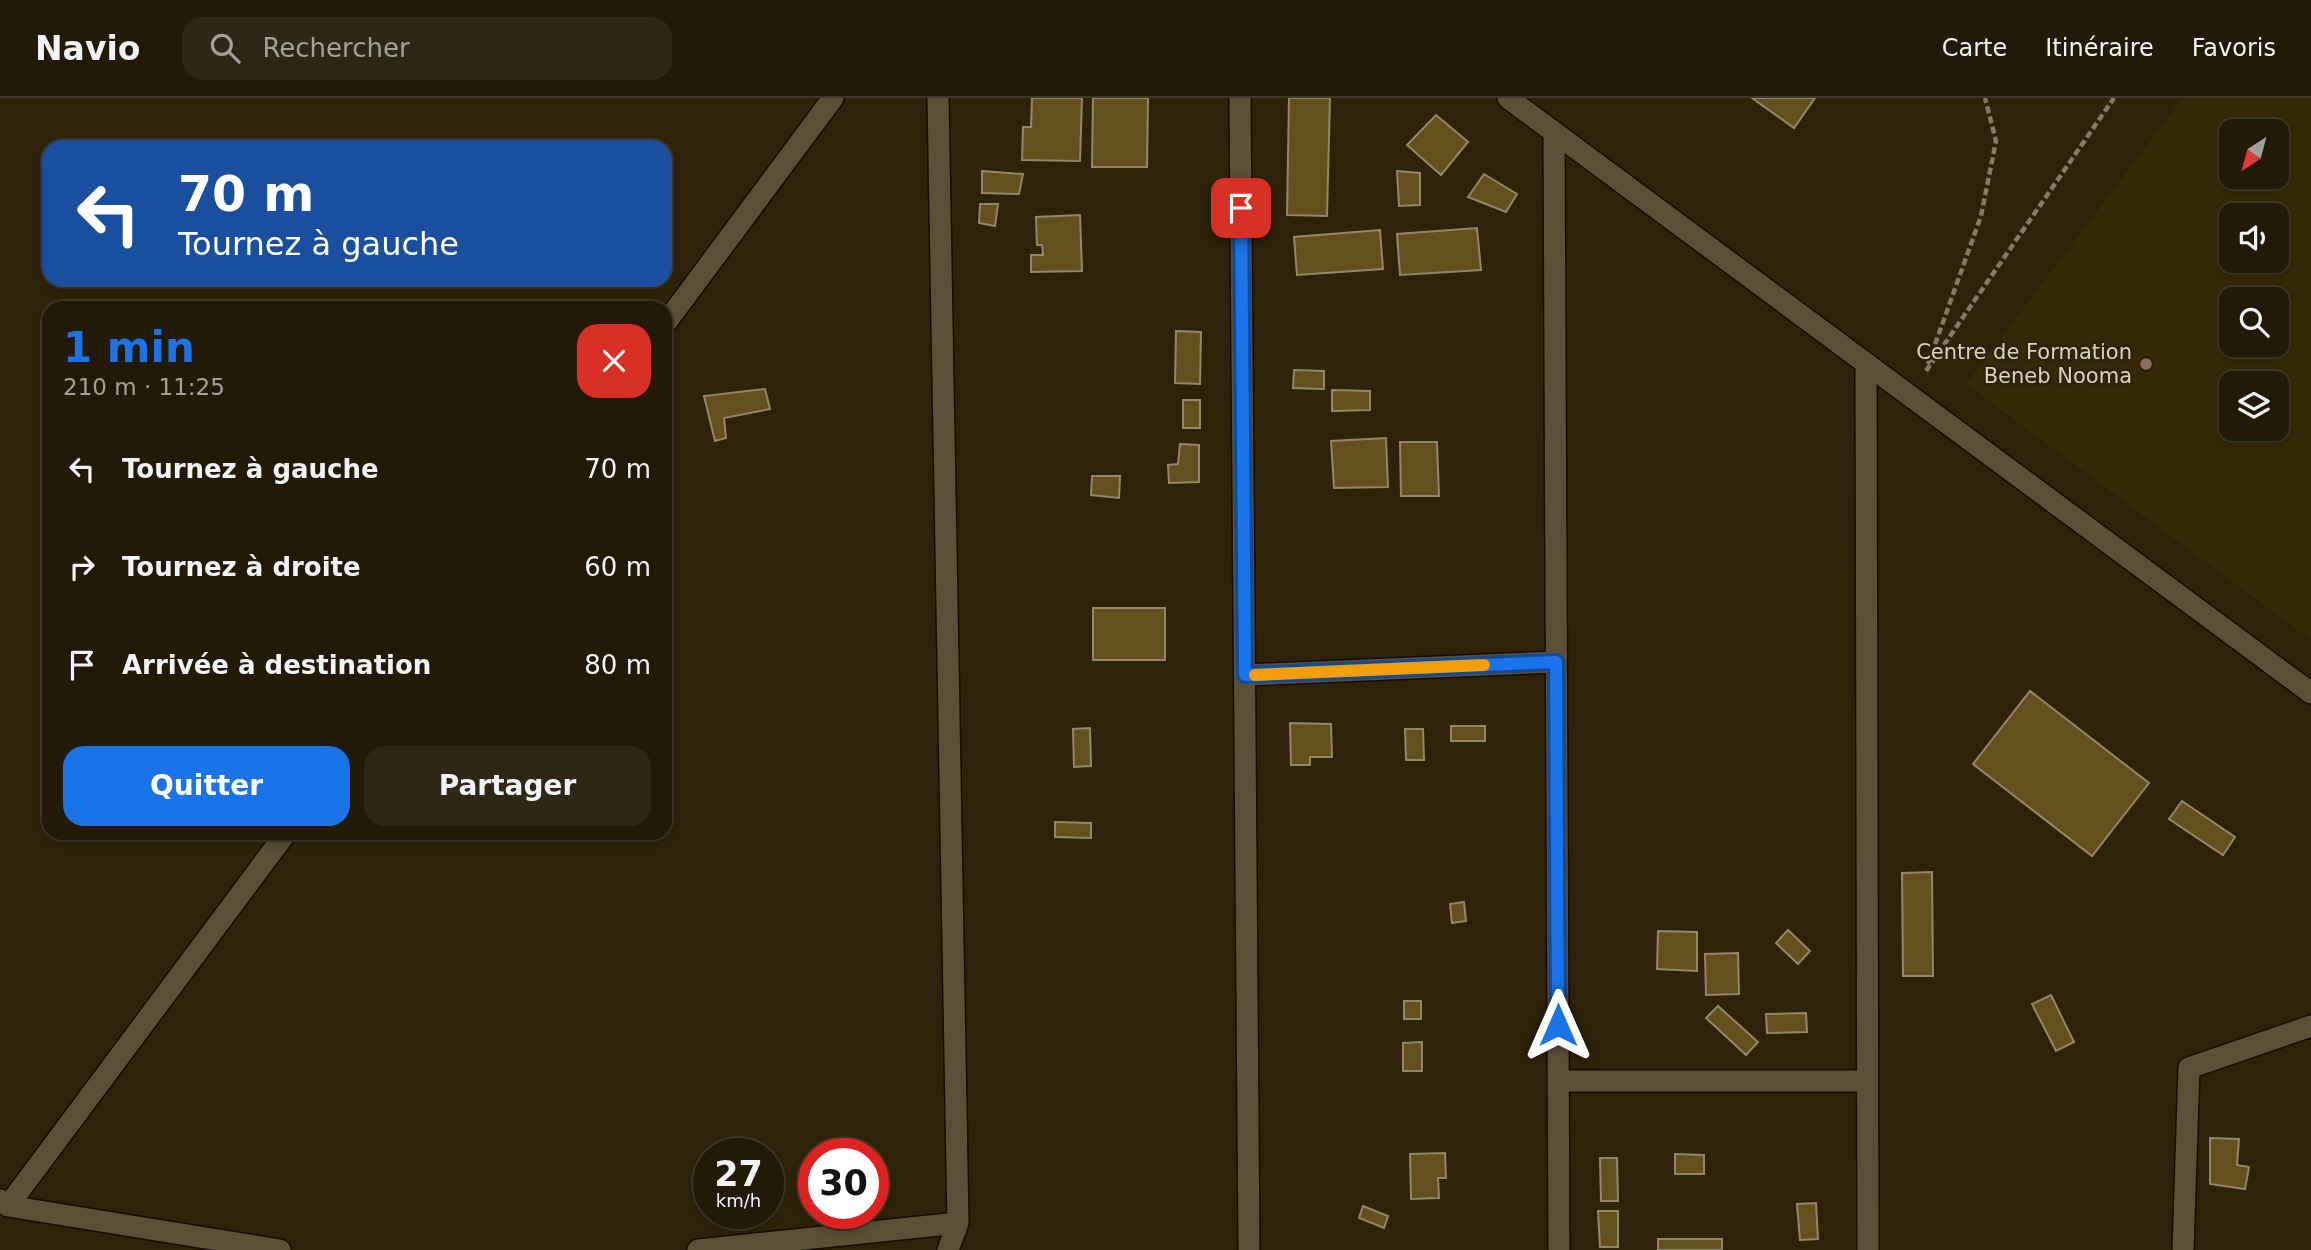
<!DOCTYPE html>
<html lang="fr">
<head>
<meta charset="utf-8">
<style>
	body { margin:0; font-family:"DejaVu Sans",sans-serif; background:#2e2715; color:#f1f3f6; height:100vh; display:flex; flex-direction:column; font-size:26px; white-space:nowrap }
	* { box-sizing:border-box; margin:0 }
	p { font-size:23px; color:#a2a19b }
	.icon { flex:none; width:38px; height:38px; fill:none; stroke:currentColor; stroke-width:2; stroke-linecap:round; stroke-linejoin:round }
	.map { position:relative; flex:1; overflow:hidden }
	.sheet { position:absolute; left:42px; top:203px; width:630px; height:539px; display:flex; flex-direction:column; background:#221a07; border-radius:21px; box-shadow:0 4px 10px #0003,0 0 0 2px #3f3828 }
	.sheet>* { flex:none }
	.guide { position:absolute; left:42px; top:42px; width:630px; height:147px; border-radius:21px; box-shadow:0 4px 10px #0003,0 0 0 2px #3f3828; background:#1a4fa0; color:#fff; overflow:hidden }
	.needle { width:46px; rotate:216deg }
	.tools { position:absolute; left:2219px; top:21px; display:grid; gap:14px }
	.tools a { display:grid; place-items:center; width:70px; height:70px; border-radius:14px; background:#221a07; box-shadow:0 4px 10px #0003,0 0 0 2px #3f3828; font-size:35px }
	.speed { position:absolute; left:693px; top:1040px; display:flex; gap:14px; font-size:35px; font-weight:700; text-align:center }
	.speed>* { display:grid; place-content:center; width:91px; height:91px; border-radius:50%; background:#221a07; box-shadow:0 4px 10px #0003,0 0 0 2px #3f3828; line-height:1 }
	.speed small { font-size:18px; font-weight:400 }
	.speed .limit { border:10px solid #d22; background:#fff; color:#111 }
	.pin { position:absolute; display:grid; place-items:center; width:60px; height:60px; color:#fff; margin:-30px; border-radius:14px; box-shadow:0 4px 10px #0006 }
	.me { position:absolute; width:77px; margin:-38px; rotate:0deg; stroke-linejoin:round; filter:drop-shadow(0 0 5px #0008) }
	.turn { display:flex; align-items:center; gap:24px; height:147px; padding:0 21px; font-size:32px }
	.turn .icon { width:91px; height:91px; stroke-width:2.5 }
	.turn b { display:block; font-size:49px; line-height:60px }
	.round { display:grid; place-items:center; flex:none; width:74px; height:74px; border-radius:21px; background:#2e2715 }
	.head { display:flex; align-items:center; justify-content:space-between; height:119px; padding:0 21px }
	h1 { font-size:42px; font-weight:700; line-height:52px; color:#1a73e8 }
	.cta { display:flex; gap:14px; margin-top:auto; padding:14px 21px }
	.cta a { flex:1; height:80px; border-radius:21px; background:#1a73e8; color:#fff; font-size:28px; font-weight:700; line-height:80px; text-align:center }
	.cta a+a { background:#2e2715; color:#f1f3f6 }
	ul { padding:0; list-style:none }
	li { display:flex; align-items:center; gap:21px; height:98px; padding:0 21px }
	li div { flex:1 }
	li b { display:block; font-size:26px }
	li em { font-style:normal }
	header { display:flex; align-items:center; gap:42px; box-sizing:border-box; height:98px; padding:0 35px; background:#221a07; border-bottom:2px solid #3f3828 }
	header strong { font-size:33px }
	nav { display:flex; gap:38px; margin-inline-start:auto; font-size:24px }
	.search { width:490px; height:63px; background:#2e2715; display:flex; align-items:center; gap:18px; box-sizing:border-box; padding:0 24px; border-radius:21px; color:#a2a19b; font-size:26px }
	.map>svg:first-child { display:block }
</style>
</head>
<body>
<header>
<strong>Navio</strong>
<div class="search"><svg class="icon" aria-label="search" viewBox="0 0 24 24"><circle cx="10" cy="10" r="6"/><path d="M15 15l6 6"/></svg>Rechercher</div>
<nav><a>Carte</a><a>Itinéraire</a><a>Favoris</a></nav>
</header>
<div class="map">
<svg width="2311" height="1152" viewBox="0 0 2311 1152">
	<rect width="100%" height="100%" fill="#2e2309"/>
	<path fill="#362906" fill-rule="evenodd" d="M2183,0H2311V542L1966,286ZM2231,33H2277V79H2231ZM2231,117H2277V163H2231ZM2231,201H2277V247H2231ZM2231,285H2277V331H2231Z"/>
	<path fill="#64501c" stroke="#93876a" stroke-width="2" d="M1032,0H1082L1080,63L1022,62L1023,29H1031Z
		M1093,0H1148L1147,69H1092Z
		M1289,0H1330L1327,118L1287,117Z
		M1752,0H1815L1794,30Z
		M1436,17L1468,44L1441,77L1407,47Z
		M982,73L1023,76L1019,96L982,95Z
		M1397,73L1420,75V107L1399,108Z
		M1484,76L1517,96L1506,114L1468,99Z
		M980,106H998L995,128L979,125Z
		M1080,117L1082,173L1031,174V157H1043L1042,147H1037L1036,119Z
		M1477,130L1481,172L1400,177L1397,136Z
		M1380,132L1383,171L1297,177L1294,139Z
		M1176,233L1201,234L1200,286L1175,285Z
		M1294,272L1324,273V291L1293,290Z
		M765,291L770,311L724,320L726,340L715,343L704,298Z
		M1332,292L1370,293V312L1332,313Z
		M1183,302H1200V330H1183Z
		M1386,340L1388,389L1334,390L1331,343Z
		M1400,344H1437L1439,398H1401Z
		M1180,346L1199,347V384L1169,385L1168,367L1178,366Z
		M1092,378H1120L1119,400L1091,397Z
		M1093,510H1165V562H1093Z
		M2030,593L2149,685L2092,758L1973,666Z
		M1290,625L1331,626L1332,659H1310V667H1291Z
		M1451,628H1485V643H1451Z
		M1090,630L1091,668L1074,669L1073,631Z
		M1405,631H1423L1424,662H1406Z
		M2182,703L2235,739L2223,757L2169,721Z
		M1055,724L1091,725V740L1055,739Z
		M1932,774L1933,878H1903L1902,775Z
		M1464,804L1466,823L1452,825L1450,806Z
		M1788,832L1810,853L1798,866L1776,845Z
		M1658,833L1697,834V873L1657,871Z
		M1738,855L1739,896L1706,897L1705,856Z
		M2051,897L2074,944L2056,953L2032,906Z
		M1404,903H1421V921H1404Z
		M1718,908L1758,944L1746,957L1706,920Z
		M1806,915L1807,934L1767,935L1766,916Z
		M1422,944V973H1403V945Z
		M2210,1040L2239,1041L2237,1067L2249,1069L2245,1091L2210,1086Z
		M1445,1055L1446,1080H1438L1439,1100L1411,1101L1410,1056Z
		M1675,1056L1704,1057V1076H1675Z
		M1600,1060H1617L1618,1103H1601Z
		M1816,1105L1818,1141L1800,1142L1797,1106Z
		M1363,1108L1388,1118L1384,1130L1359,1120Z
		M1598,1113H1618V1149H1600Z
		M1658,1141H1722V1152H1658Z"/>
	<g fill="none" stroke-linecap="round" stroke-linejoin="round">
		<defs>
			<path id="street" d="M938,0L958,1125L948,1152
				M1240,0L1249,1152
				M1508,0L2311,595
				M1554,34L1559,1152
				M665,226L833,0
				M1866,265L1868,1152
				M1245,577L1556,564
				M1558,983H1868
				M0,1102L8,1108L280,1152
				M8,1108L286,735
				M698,1152L958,1125
				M2183,1152L2189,970L2311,928"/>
		</defs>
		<use href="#street" stroke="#160c00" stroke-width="24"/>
		<path stroke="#837b66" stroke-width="4.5" stroke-dasharray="7 3.5" stroke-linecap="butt" d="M1928,266L1981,118L1996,43L1985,0
			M1926,273L2114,0"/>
		<use href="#street" stroke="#5b5035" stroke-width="21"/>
	</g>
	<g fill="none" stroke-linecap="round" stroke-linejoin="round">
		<defs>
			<path id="route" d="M1241,110L1245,577L1556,564L1558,927"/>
		</defs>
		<use href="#route" stroke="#114b97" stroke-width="18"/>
		<use href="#route" stroke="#1a73e8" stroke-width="12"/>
		<path stroke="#f59e0b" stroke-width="12" d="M1255,577L1484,567"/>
	</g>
	<circle fill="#8d6e63" stroke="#2e2309" stroke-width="2.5" cx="2146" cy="266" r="7"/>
	<g text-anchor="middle" stroke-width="5" stroke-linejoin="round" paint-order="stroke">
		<g font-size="21" fill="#d9d3c4" stroke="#2e2309" text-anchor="end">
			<text x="2132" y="261">Centre de Formation<tspan x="2132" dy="24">Beneb Nooma</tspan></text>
		</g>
	</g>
</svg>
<div class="tools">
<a><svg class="needle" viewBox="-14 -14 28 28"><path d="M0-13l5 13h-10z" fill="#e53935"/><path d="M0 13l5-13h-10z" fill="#a2a19b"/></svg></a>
<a><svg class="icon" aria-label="sound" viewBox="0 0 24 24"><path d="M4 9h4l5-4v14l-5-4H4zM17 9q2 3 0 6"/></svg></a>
<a><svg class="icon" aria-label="search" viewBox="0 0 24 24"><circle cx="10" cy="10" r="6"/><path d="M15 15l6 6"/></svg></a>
<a><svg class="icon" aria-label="layers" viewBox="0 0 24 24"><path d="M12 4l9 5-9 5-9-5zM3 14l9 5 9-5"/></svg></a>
</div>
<div class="speed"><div>27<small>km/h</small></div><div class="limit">30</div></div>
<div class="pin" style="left:1241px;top:110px;background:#d93025"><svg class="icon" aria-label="arrive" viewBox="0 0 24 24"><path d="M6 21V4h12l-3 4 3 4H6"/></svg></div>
<svg class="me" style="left:1558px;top:927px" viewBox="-20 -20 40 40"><path d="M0-17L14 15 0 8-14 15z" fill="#1a73e8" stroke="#fff" stroke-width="4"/></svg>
<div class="guide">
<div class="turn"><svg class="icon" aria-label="left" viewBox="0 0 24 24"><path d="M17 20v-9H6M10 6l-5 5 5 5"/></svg><div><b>70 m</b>Tournez à gauche</div></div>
</div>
<section class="sheet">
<div class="head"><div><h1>1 min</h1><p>210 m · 11:25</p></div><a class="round" style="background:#d93025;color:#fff"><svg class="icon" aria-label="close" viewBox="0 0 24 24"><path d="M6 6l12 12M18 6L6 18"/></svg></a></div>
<ul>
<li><svg class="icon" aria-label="left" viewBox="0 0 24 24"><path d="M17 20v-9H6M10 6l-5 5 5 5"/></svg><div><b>Tournez à gauche</b></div><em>70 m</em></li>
<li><svg class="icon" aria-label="right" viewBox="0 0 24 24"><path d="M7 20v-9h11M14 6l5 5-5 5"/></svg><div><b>Tournez à droite</b></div><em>60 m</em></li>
<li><svg class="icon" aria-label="arrive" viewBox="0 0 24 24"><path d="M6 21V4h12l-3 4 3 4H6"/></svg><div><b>Arrivée à destination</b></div><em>80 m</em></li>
</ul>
<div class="cta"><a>Quitter</a><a>Partager</a></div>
</section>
</div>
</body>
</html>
